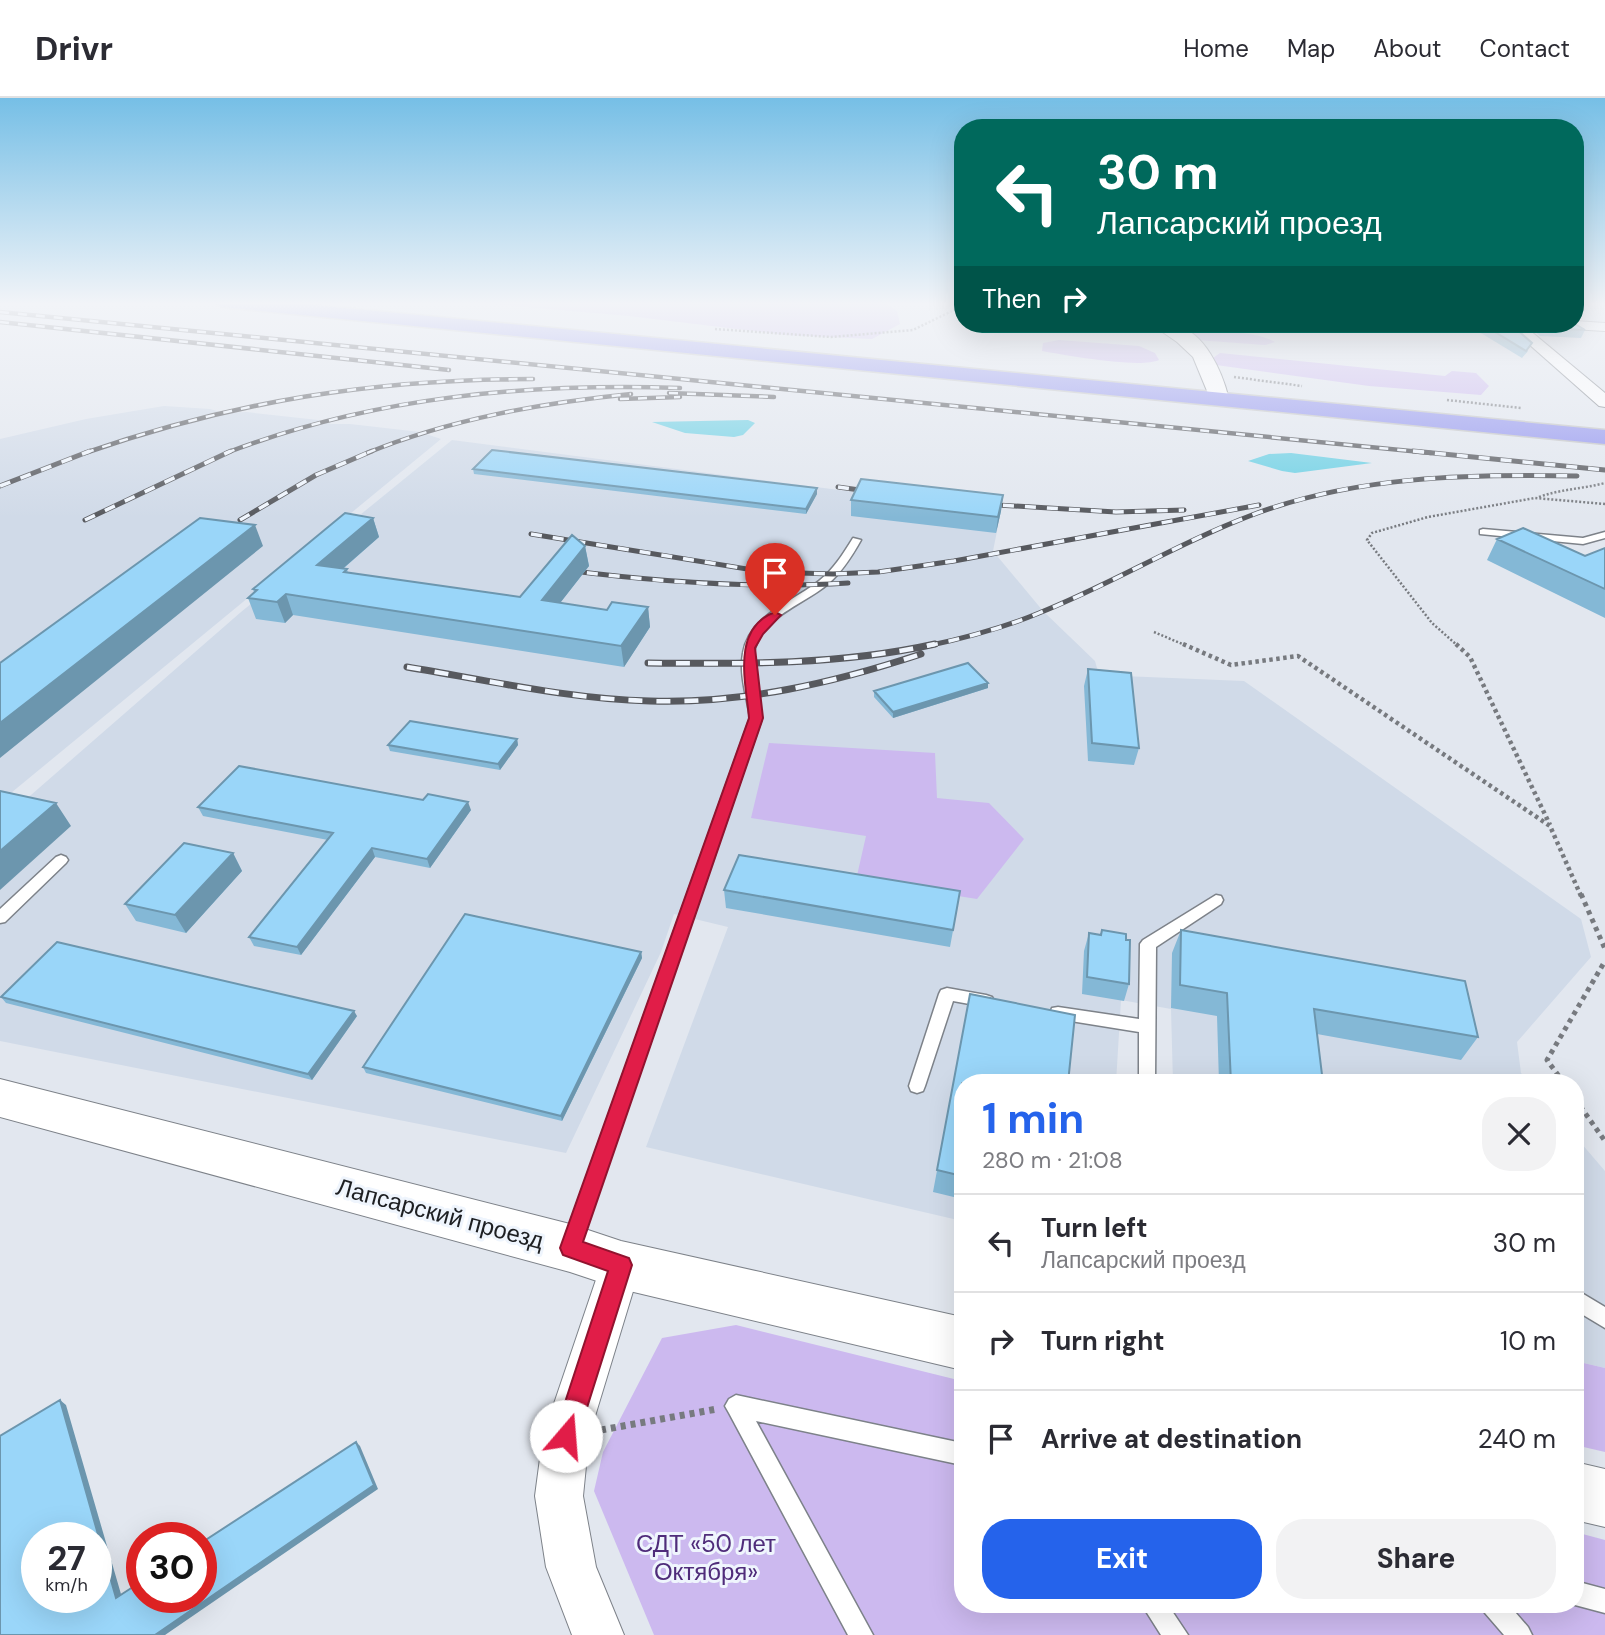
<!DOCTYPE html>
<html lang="en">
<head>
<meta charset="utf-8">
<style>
	body { margin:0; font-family:"DM Sans",sans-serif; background:#f2f2f3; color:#2b2b33; height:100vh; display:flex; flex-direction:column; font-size:26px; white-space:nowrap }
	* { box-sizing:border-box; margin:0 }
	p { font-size:23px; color:#7c7c81 }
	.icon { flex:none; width:38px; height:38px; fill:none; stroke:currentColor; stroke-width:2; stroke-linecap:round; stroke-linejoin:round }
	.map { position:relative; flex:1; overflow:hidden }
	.drawer { position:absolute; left:954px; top:976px; width:630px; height:539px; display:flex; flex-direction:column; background:#fff; border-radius:28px; box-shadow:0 7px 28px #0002 }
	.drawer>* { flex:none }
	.banner { position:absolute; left:954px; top:21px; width:630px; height:214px; border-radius:28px; box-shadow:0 7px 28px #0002; background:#00695c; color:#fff; overflow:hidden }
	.speed { position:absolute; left:21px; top:1424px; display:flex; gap:14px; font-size:35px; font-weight:700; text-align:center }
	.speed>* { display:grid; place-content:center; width:91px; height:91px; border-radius:50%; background:#fff; box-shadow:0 7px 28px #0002; line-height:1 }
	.speed small { font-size:18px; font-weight:400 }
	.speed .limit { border:10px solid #d22; background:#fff; color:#111 }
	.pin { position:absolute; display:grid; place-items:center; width:60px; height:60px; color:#fff; margin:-72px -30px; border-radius:50% 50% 50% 0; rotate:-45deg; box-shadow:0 0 7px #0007 }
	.pin .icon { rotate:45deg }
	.me { position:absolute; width:77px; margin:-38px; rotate:18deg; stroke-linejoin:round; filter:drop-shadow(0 0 5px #0008) }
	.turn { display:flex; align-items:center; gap:24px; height:147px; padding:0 28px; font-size:32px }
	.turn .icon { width:91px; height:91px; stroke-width:2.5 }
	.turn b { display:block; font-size:49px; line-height:60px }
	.then { display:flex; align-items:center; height:66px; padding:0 28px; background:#0003; gap:14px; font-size:26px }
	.round { display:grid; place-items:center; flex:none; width:74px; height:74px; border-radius:28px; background:#f2f2f3 }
	.head { display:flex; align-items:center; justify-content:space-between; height:119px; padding:0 28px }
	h1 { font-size:42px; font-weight:700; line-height:52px; color:#2563eb }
	.action { display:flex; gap:14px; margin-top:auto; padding:14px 28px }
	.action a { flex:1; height:80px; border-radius:28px; background:#2563eb; color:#fff; font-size:28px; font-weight:700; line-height:80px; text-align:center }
	.action a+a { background:#f2f2f3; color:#2b2b33 }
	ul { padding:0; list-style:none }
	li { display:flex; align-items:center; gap:21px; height:98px; padding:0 28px; border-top:2px solid #e1e1e2 }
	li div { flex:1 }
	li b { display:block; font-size:26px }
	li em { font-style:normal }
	header { display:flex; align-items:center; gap:42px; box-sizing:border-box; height:98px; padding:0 35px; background:#fff; border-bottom:2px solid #e1e1e2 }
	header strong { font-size:33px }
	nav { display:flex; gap:38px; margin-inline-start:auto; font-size:24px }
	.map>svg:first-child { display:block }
</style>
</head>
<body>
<header>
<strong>Drivr</strong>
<nav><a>Home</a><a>Map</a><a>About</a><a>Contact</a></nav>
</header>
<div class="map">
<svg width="1605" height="1537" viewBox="0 0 1605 1537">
	<rect width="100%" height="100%" fill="#e2e7ef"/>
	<path fill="#d0dae8" d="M164,308L210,311L224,315L246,314L318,322L331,326H350L420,334L441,341L0,704V341L86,321Z
		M452,342L1001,413L993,453L1043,513L1095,563L1099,577L1244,583L1581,821L1591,859L1517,944L1521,975L1530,985H1173L1171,911L1121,902L1116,985H962V1123L646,1049L728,829L674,816L661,854L566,1055L0,943V724L241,514Z
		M1575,1038L1605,1073V1270L1575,1263Z"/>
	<path fill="#ccb9ef" d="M467,204H884L897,213L900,226L872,241L787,237L629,218Z
		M1184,232C1207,232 1258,233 1275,244L1265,247L1196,242Z
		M1059,242L1139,248L1155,255L1159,262C1140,271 1066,257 1042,253L1043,245Z
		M1220,255L1445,278L1452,273L1476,275L1489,288L1481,297L1369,288L1216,267L1213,260Z
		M769,645L935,655L937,700L989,705L1024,741L977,801L856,782L866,738L751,720Z
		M736,1227L962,1283V1507H1575V1434L1605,1442V1537H654L594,1393L603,1354L662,1240Z
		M1575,1263L1605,1270V1354L1575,1347Z"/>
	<path fill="#6cd0e4" d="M748,322L755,325L743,337L734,339L685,335L652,324Z
		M1291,355L1372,365L1295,375L1282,373L1248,363L1269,356Z"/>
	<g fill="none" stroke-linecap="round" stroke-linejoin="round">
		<defs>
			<path id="service" d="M1483,431L1583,440L1605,434V440L1583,446L1480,436V432Z
				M853,440L861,442C852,458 842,474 828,486C803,507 760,519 754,555C750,576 758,599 762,620L581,1145L579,1151L572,1154L565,1151L563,1145L750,620C747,599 739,577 743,555C749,517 793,504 819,483C834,471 843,456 853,440Z
				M61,757L66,759L68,762L66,765L5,824L0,825V811L56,759Z
				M1216,797L1221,798L1223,802L1221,806L1156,849L1155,985H1139V934L1052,920L1050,915L1052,910L1058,909L1139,921L1140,846L1143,842Z
				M947,890L986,897L992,899L994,903L992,907L986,909L953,903L925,988L923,993L917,995L911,993L909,988L939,896L941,892Z
				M1575,1191L1605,1209V1230L1575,1212Z
				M736,1297L962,1345V1367L756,1323L873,1537H848L729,1315L725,1308L729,1301Z
				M1575,1483L1605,1491V1515L1575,1507Z
				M1142,1507H1168L1188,1537H1161Z
				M1481,1507H1509L1528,1529L1532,1537H1504L1485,1515Z"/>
			<path id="minor" d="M1575,223L1605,225V233L1555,230L1548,226H1575Z
				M1506,226H1522L1605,295V309L1599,308Z
				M621,1147L635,1153L641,1167L589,1338L583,1398L596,1469L624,1537H572L546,1469L535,1398L543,1338L601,1167L607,1153Z"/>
			<path id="tertiary" d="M1151,226C1157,226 1167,224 1174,226C1205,234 1222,273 1229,301L1226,305H1212L1193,259L1177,244Z
				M0,981L570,1126L621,1143L962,1219V1272L621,1191L570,1174L0,1019Z
				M1575,1364L1605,1371V1429L1575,1422Z"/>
			<path id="trunk" d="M213,204H283L1605,332V346L222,209Z"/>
		</defs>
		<use href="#service" stroke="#7d8289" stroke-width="3"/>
		<use href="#minor" stroke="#7d8289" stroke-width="2"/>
		<use href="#tertiary" stroke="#7d8289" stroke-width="2"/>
		<use href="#trunk" stroke="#c4c5c6" stroke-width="3"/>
		<path stroke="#777a7f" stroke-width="2.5" stroke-dasharray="2 2" stroke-linecap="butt" d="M715,231L831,239L913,232L962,208
			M1234,279L1302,288
			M1447,302L1521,310
			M1539,399C1561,391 1582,391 1605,385
			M1154,534L1187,548
			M1458,548L1432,525L1367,442L1372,435L1428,419L1535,400L1605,406"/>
		<path stroke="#777a7f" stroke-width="4.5" stroke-dasharray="3.5 3.5" stroke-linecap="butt" d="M1183,546L1231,567L1298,558L1550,728L1581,798
			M1456,546L1470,559L1550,727"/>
		<path stroke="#777a7f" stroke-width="5" stroke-dasharray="4.5 4.5" stroke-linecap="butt" d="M1581,796L1605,851
			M1564,985L1547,962L1605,863
			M1575,1001L1605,1043"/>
		<path stroke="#777a7f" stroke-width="7" stroke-dasharray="5 5" stroke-linecap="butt" d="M601,1332L717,1311"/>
		<use href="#service" fill="#fff" fill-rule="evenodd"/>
		<use href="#minor" fill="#fff" fill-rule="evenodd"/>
		<use href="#tertiary" fill="#fff" fill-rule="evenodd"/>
		<use href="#trunk" fill="#9294ef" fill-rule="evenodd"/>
		<defs>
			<path id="rail-far2" d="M0,214L1431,355
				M0,224L449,272
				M669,295L774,299
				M620,301L680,299
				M85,355C235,303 374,281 533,281
				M226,355C372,299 525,285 680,290
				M367,355C451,321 541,305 631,296"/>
			<path id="rail-far1" d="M1413,353L1605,372
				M0,388L90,353
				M838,389L874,394
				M981,406L1116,414L1184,412
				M85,422L231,353
				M240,422L316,377L372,353
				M531,436L766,474L833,476L878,474L954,463L1259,407
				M565,472C659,484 753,491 848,485
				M927,548C965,540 1003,530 1039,515C1112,486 1178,445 1252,417C1355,378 1467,376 1577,378"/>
			<path id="rail" d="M648,565C743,566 841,567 935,546
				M407,569C487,582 568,601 650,603C743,606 833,585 921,556"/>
		</defs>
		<use href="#rail-far2" stroke="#57595e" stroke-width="4.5"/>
		<use href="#rail-far1" stroke="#57595e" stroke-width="5"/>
		<use href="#rail" stroke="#57595e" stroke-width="7"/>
		<use href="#rail-far2" stroke="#eff5fd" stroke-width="2.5" stroke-dasharray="9" stroke-linecap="butt"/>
		<use href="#rail-far1" stroke="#eff5fd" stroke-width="3.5" stroke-dasharray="11" stroke-linecap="butt"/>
		<use href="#rail" stroke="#eff5fd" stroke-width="4.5" stroke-dasharray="14" stroke-linecap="butt"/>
	</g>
	<path fill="#84b8d6" d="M1466,226H1514L1518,229L1517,231L1528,253L1522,260Z
		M1526,226H1575L1585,232L1581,240L1540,238Z
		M473,371L817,396L806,416L474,376Z
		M1003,397L1001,413L996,435L851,418V402Z
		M373,420L379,439L344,470L347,471L348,475L520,499L585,448L589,468L560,505L607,512L648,509L650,529L624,569L293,517L285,525L256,521L248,500L254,494L253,491Z
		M1497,441L1585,458L1605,450V520L1487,462Z
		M1088,571L1139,650L1134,667L1088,663L1084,588Z
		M988,590L893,620L874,599V593Z
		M517,641L518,647L500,672L390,653L388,647Z
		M198,709L471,712L430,770L375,759L301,857L254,848L249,839L328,742L203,718Z
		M233,755L242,773L186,835L136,823L125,806Z
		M724,792L957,811L950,849L726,810Z
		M1102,832L1129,886L1124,903L1082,896L1084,853L1089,835L1100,837Z
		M1181,832L1478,939L1461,962L1317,936L1323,985H1219L1217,918L1171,910L1172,855Z
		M641,854L642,860L562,1023L366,975L363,969Z
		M970,896L962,985V1101L933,1094Z
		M1,899L357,918L312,982L6,905Z"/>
	<path fill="#6c96ae" d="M817,390V396L806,416V411Z
		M1003,397L1001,413L996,435L998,419Z
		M373,420L379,439L324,487L317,467Z
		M255,427L263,448L0,660V625Z
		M585,448L589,468L546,523L542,502Z
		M286,496L293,517L285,525L277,504Z
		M648,509L650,529L624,569L621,548Z
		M988,585V590L893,620V614Z
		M517,641L518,647L500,672L498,666Z
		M468,704L471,712L430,770L427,761Z
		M56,705L71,728L0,792V753Z
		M372,750L375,759L301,857L297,849Z
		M233,755L242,773L186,835L175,817Z
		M641,854L642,860L562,1023L561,1018Z
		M354,913L357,918L312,982L308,976Z
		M60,1302L66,1307L123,1503L116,1500Z
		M356,1344L360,1348L378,1391L165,1537H155Z"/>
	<path fill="#9ad6f9" stroke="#6c96ae" stroke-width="2" fill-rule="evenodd" d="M1482,226H1514L1518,229H1514L1532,245L1526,253Z
		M1538,226H1575L1585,232L1544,230Z
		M492,352L817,390L806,411L473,371Z
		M861,381L1003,397L998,419L851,402Z
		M345,415L373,420L317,467L347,471L344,474L520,499L572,437L585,448L542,502L607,512L612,504L648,509L621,548L286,496L277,504L248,500L257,492L253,491Z
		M200,420L255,427L0,625V565Z
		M1523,430L1585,458L1605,450V491L1497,441Z
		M968,565L988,585L893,614L874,593Z
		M1088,571L1131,575L1139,650L1092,645Z
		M410,623L517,641L498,666L388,647Z
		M239,668L423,702L428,696L468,704L427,761L372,750L297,849L249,839L333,735L198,709Z
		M0,693L56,705L0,753Z
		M184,745L233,755L175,817L125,806Z
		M739,757L960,793L953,832L724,792Z
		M465,816L641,854L561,1018L363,969Z
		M1102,832L1126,836V842H1130L1129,886L1087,879L1089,835L1101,837Z
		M1181,832L1465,883L1478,939L1314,911L1323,985H1231L1227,895L1180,887Z
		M57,844L354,913L308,976L1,899Z
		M970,896L1075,917L1068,985H962V1078L937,1072Z
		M60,1302L116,1500L142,1483V1500H201V1445L356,1344L374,1387L155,1537H0V1338ZM37,1440H96V1500H37Z"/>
	<linearGradient id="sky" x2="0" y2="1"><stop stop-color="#76bfe6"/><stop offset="0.49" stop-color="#f2f4f8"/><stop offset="1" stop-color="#f2f4f8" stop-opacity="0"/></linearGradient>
	<rect width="1605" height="420" fill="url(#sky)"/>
	<path fill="#e11d48" stroke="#92132f" stroke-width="2" d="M775,514L781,517L763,536L755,550L763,620L583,1144L629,1160L632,1167L578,1338L574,1346L566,1350L557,1346L554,1338L608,1173L563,1157L560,1150L749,620C746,585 731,530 775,514Z"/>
	<g text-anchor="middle" stroke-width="6" stroke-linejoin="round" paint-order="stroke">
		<g font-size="24" fill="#1d1f22" stroke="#eff5fd">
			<text transform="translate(440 1116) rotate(15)" y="8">Лапсарский проезд</text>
		</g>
		<g font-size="24" fill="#4f2c7a" stroke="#eff5fd">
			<text x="706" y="1454">СДТ «50 лет<tspan x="706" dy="28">Октября»</tspan></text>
		</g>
	</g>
</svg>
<div class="speed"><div>27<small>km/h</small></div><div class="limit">30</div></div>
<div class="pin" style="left:775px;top:517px;background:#d93025"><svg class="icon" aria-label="arrive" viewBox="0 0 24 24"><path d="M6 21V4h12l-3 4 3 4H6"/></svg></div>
<svg class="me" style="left:566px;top:1338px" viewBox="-20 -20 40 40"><circle r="19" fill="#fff"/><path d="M0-13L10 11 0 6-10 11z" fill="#e11d48"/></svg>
<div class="banner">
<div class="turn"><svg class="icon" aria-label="left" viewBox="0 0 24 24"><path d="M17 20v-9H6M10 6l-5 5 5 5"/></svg><div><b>30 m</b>Лапсарский проезд</div></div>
<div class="then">Then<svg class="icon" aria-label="right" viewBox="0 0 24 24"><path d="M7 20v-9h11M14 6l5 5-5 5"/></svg></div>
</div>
<section class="drawer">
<div class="head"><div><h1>1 min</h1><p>280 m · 21:08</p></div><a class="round"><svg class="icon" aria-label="close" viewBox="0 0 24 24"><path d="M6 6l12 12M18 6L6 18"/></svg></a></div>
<ul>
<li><svg class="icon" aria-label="left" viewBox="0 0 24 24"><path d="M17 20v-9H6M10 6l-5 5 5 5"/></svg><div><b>Turn left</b><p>Лапсарский проезд</p></div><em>30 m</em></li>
<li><svg class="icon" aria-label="right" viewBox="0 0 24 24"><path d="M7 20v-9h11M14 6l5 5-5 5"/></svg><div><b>Turn right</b></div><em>10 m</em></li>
<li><svg class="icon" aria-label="arrive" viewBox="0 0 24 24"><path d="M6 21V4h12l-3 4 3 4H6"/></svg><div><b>Arrive at destination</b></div><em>240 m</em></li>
</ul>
<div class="action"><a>Exit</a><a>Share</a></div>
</section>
</div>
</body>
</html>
